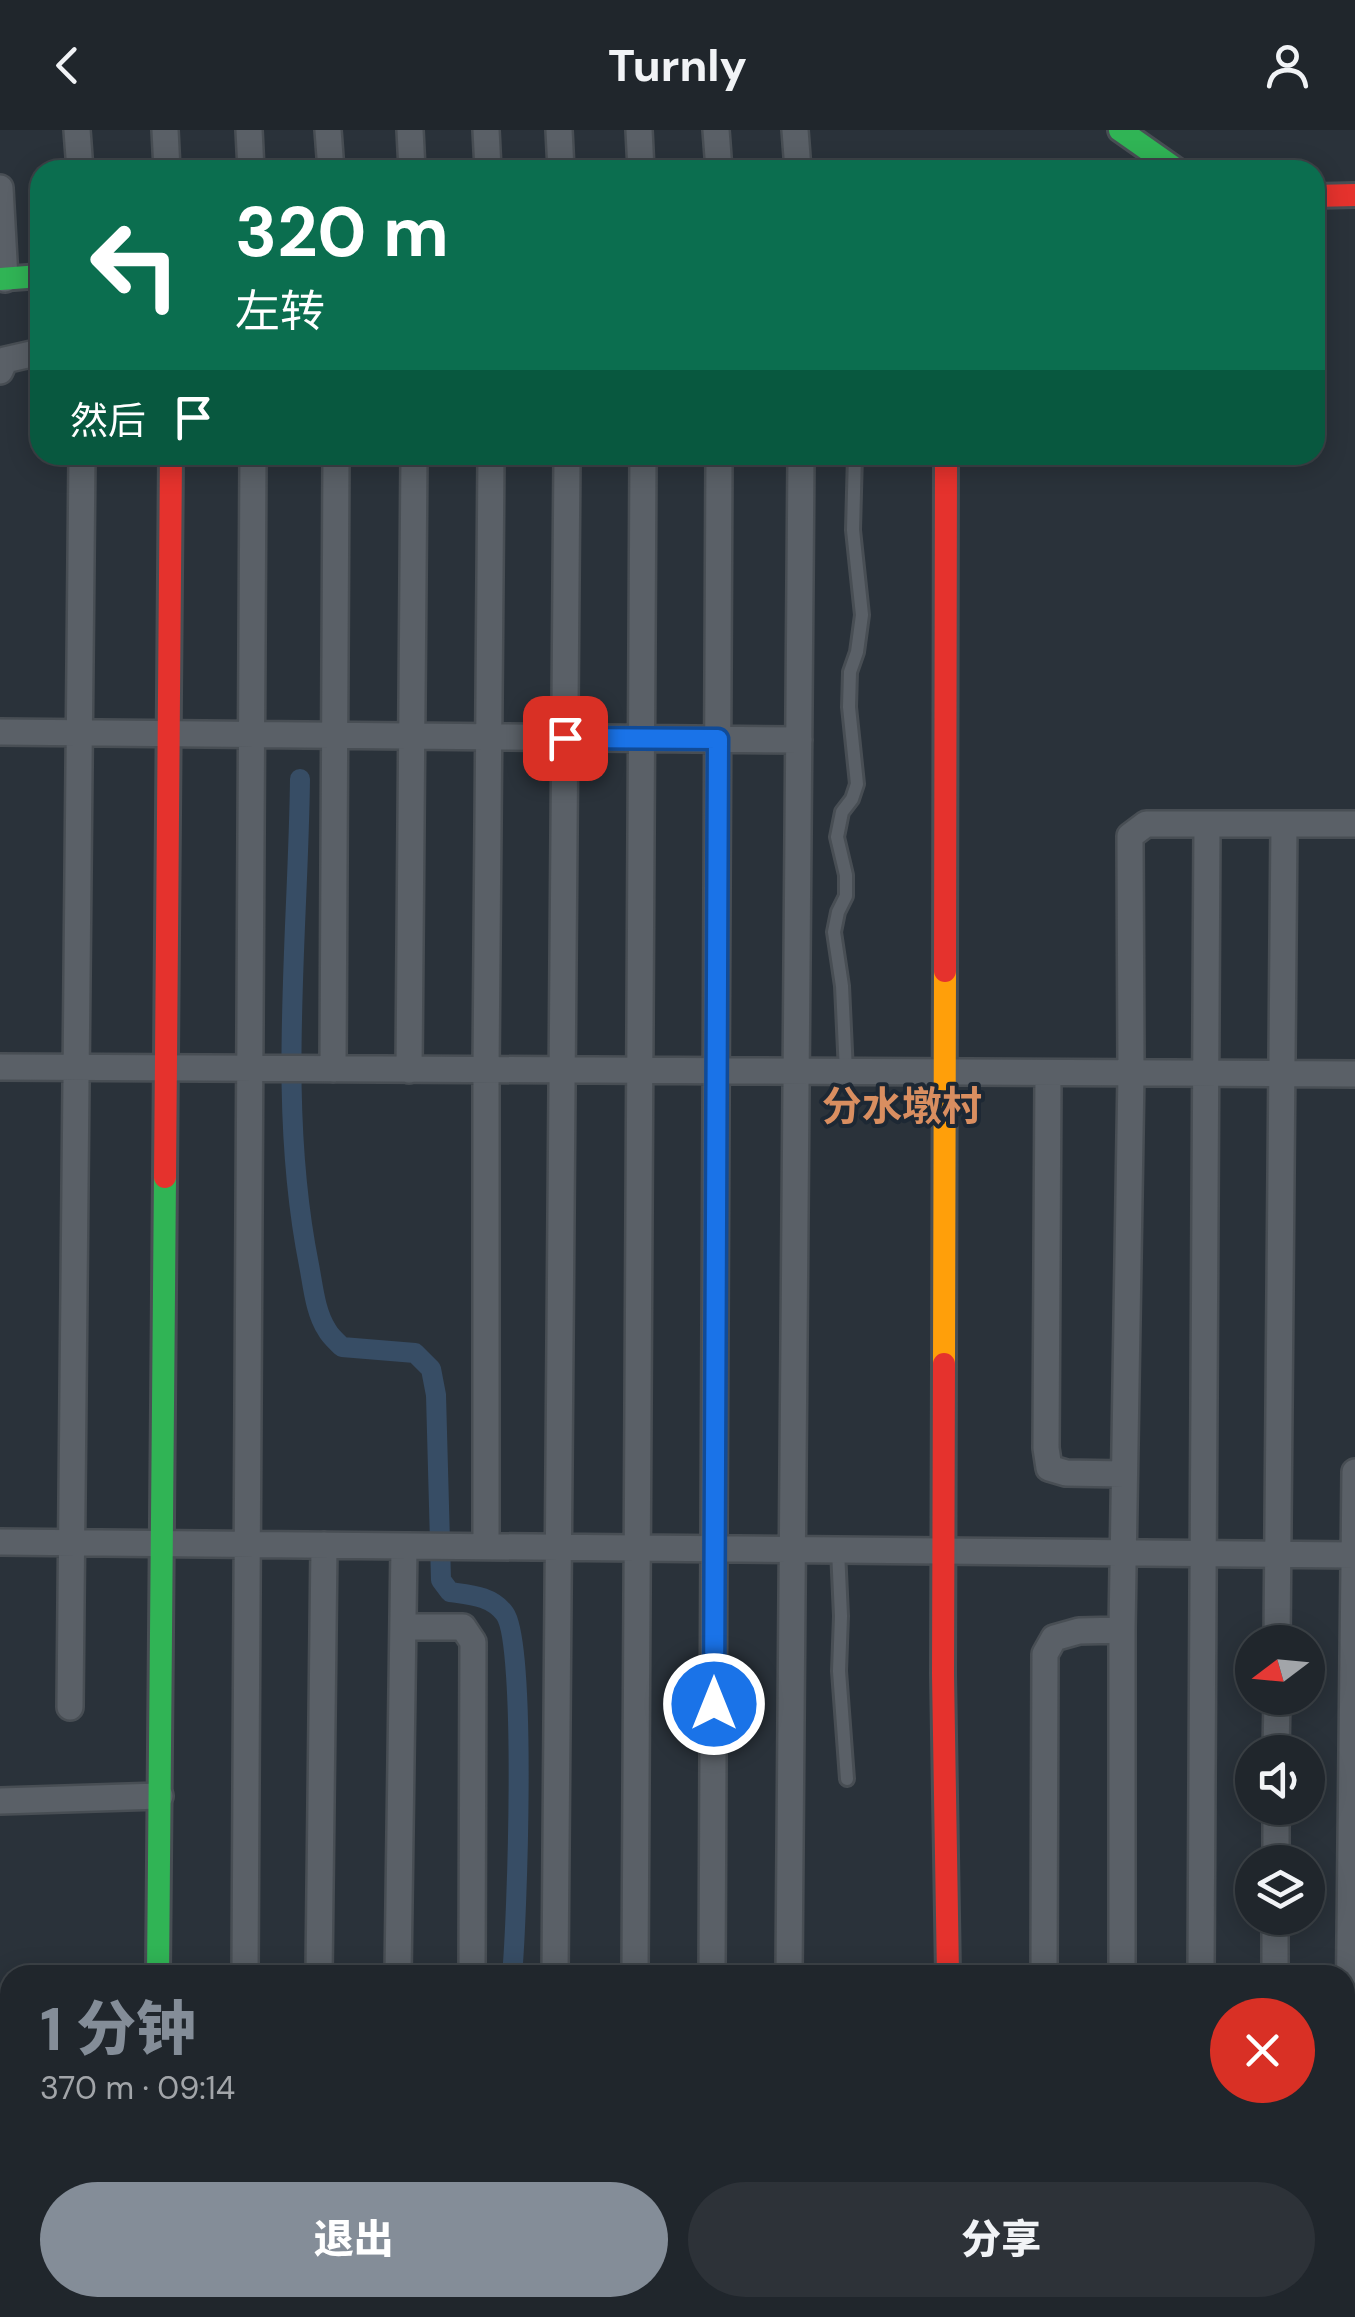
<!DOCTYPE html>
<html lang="zh">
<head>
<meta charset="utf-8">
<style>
	body { margin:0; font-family:"DM Sans","Noto Sans SC",sans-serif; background:#2d3238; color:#f1f3f6; height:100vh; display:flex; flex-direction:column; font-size:38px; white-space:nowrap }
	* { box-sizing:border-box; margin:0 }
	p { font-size:32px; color:#a2a5a9 }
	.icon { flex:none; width:55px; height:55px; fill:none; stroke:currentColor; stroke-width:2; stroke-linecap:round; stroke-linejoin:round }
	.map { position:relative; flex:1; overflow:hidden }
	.sheet { position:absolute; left:0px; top:1835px; width:1355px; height:352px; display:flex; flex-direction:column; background:#20262c; border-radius:30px 30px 0 0; box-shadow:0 5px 25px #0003,0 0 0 2px #3d4348 }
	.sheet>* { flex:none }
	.hud { position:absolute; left:30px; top:30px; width:1295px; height:305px; border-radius:30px; box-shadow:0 5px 25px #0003,0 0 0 2px #3d4348; background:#0b6e4f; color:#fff; overflow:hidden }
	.needle { width:65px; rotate:254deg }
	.controls { position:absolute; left:1235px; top:1495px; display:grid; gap:20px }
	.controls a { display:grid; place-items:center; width:90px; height:90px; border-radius:50%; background:#20262c; box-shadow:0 5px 25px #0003,0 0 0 2px #3d4348; font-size:50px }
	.pin { position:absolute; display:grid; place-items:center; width:85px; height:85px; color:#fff; margin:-42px; border-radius:20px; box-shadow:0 5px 15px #0006 }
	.me { position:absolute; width:110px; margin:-55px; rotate:0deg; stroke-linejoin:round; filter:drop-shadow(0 0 8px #0008) }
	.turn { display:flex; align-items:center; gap:35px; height:210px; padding:0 40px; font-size:45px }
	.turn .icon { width:130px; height:130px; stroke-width:2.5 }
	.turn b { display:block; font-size:70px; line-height:85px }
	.then { display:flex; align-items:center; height:95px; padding:0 40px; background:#0003; gap:20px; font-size:38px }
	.round { display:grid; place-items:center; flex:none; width:105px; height:105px; border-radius:52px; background:#2d3238 }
	.summary { display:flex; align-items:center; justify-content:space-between; height:170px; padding:0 40px }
	h1 { font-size:60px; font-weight:800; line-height:75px; color:#848d98 }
	.action { display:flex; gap:20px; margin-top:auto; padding:20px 40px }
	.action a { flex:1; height:115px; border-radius:60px; background:#848d98; color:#fff; font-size:40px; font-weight:800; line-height:115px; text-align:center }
	.action a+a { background:#2d3238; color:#f1f3f6 }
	header { display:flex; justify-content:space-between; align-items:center; height:130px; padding:0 40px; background:#20262c; font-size:45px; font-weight:800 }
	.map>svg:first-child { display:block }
</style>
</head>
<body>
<header><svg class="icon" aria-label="back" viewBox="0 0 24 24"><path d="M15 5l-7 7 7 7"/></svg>Turnly<svg class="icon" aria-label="person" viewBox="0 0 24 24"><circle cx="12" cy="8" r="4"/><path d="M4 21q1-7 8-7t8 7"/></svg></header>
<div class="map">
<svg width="1355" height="2187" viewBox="0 0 1355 2187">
	<rect width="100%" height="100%" fill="#2a323a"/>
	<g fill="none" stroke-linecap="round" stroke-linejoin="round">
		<path stroke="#374d65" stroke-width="20" d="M300,649C298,811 277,975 309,1135C313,1155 315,1182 327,1200C330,1206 337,1212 342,1217L415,1223L431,1239L436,1265L441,1450L450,1462C471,1465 492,1466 505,1484C527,1515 517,1794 512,1845
			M245,2187L264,2178"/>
		<defs>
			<path id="lane" d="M846,942L842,856L834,802L838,782L846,766V745L837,707L842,682L852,669L857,654L849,577L850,542L857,522L862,485L853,400L855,325
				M838,1420L841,1486L839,1541L847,1649"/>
			<path id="street" d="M77,0L80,40
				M165,0L167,40
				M249,0L251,40
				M328,0L331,40
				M410,0L412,40
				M486,0L488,40
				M559,0L561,40
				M639,0L641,40
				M716,0L719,40
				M795,0L798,40
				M0,58L5,149
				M0,241L5,230L40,222
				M0,602L799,610
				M0,937L1355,944
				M333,939L336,325
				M409,940L414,325
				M1048,943L1046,1318L1049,1338L1066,1343L1124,1344
				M0,1412L1355,1425
				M486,1416V940L491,325
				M403,1497H463L473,1512L472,1845
				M1277,1512L1284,694
				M70,1577L82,325
				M1276,1622L1277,1568
				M0,1671L160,1666
				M1276,1732V1678
				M245,1845L253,325
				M319,1845L324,1415
				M398,1845L404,1416
				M555,1845L567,325
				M635,1845L643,325
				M712,1845L719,325
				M789,1845L801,325
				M1044,1845L1045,1524L1054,1508L1079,1501L1122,1500
				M1122,1845V1500L1131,943L1130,706L1146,694H1355
				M1201,1845L1207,694
				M1275,1845V1788
				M1349,1899L1355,1342
				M359,2187L360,2178
				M673,2187L674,2178"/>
			<path id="fast" d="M1120,0L1177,40
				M0,149L40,146
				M158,1845L165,1047
				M0,2097H10
				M1006,2178L1117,2187"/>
			<path id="slow" d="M944,1234L945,841
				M945,2187L946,2178"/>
			<path id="jam" d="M1315,66L1355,65
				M945,841L946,325
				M165,1047L171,325
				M944,1234L943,1544L948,1845
				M1246,2178L1355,2187"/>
		</defs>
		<use href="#lane" stroke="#484e54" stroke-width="18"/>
		<use href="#street" stroke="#484e54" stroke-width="30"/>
		<use href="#fast" stroke="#484e54" stroke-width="28"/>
		<use href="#slow" stroke="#484e54" stroke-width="28"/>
		<use href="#jam" stroke="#484e54" stroke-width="28"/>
		<use href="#lane" stroke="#5a6067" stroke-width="12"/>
		<use href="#street" stroke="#5a6067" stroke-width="25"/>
		<use href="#fast" stroke="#30b455" stroke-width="22"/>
		<use href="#slow" stroke="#ff9f0a" stroke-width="22"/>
		<use href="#jam" stroke="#e5322d" stroke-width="22"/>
	</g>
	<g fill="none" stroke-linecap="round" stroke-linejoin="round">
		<defs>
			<path id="route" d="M565,608L718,609L714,1574"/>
		</defs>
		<use href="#route" stroke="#114b97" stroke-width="25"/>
		<use href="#route" stroke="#1a73e8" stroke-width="18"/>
	</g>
	<g text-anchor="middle" stroke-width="8" stroke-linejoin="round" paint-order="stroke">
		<g font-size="40" font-weight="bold" fill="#d98e60" stroke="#1d2834">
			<text x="902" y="990">分水墩村</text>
		</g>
	</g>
</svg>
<div class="controls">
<a><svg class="needle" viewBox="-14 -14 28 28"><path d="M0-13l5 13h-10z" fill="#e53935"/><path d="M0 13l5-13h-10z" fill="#a2a5a9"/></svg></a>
<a><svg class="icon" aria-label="sound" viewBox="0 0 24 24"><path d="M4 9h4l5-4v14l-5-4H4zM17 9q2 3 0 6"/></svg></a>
<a><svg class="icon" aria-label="layers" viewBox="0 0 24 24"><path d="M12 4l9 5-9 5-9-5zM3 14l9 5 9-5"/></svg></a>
</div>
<div class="pin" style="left:565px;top:608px;background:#d93025"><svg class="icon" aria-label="arrive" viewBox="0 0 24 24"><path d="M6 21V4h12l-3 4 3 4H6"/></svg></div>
<svg class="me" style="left:714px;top:1574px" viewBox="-20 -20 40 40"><circle r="17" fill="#1a73e8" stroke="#fff" stroke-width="3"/><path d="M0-11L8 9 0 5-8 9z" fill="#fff"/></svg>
<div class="hud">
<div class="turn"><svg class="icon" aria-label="left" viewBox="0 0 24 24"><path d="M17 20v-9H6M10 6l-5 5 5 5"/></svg><div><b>320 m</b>左转</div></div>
<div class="then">然后<svg class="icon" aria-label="arrive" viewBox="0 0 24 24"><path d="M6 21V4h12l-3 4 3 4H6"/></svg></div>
</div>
<section class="sheet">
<div class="summary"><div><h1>1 分钟</h1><p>370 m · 09:14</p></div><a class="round" style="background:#d93025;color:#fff"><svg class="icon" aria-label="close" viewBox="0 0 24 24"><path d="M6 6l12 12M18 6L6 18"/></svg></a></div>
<div class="action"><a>退出</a><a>分享</a></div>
</section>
</div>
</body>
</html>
